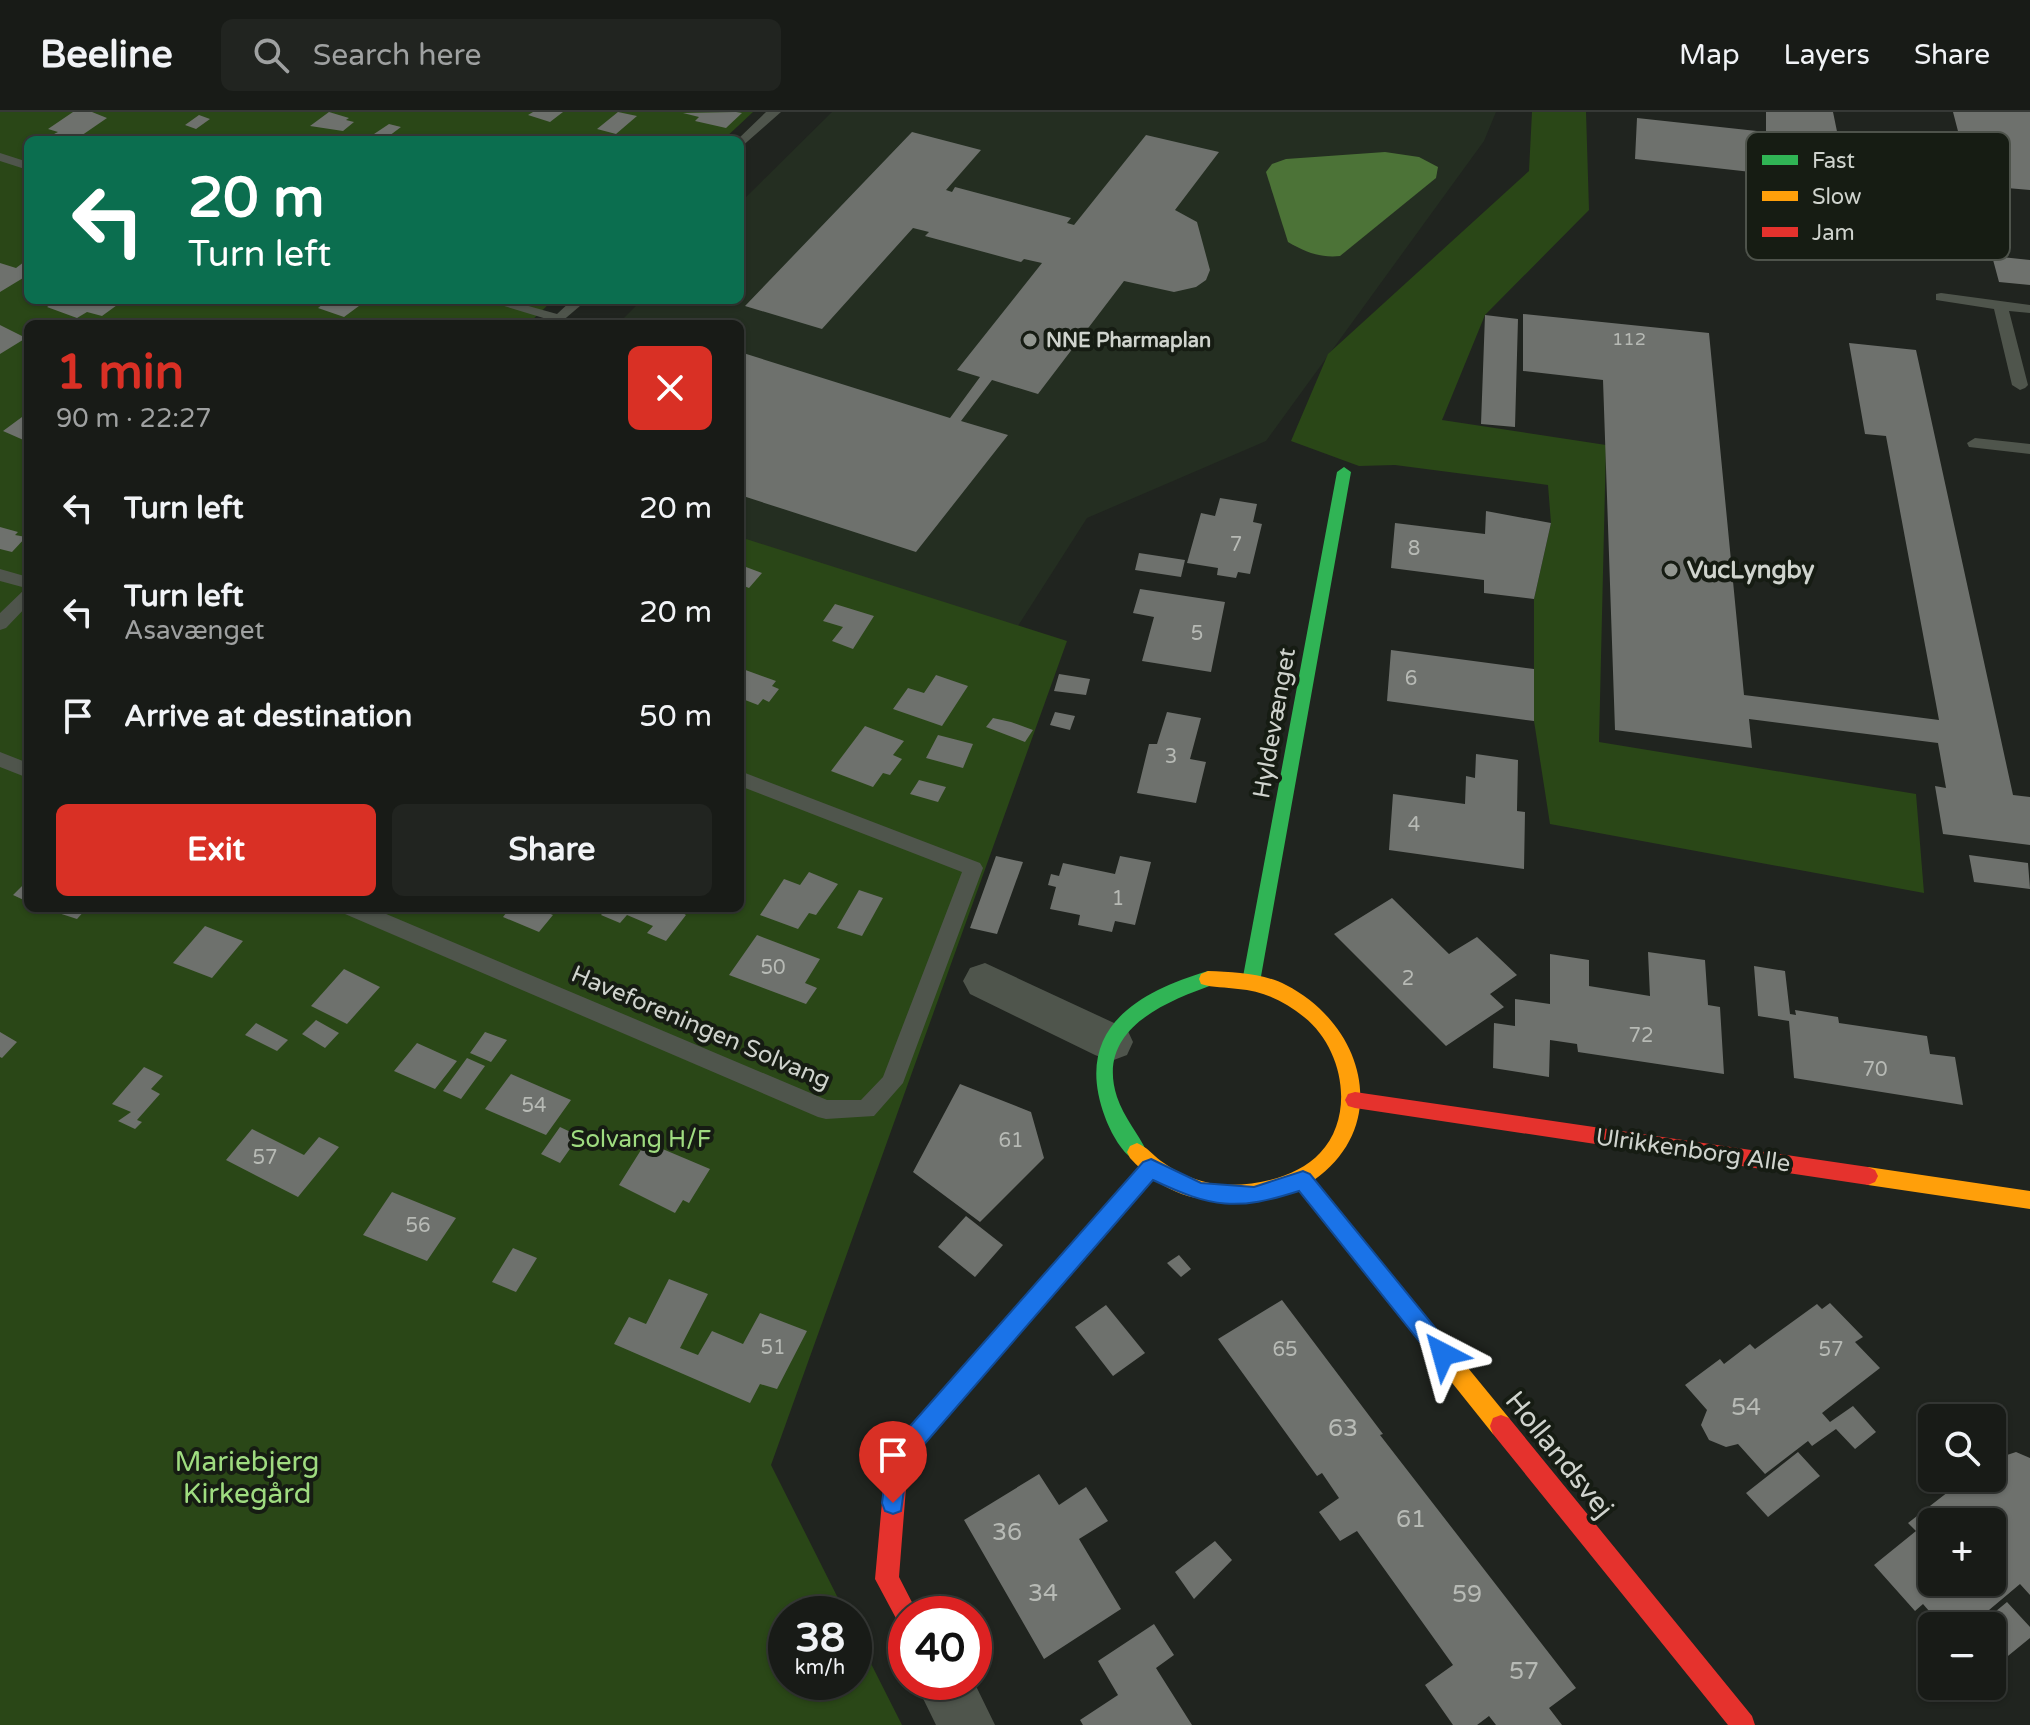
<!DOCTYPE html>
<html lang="en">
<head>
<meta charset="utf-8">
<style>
	body { margin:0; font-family:"Varela Round",sans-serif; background:#212420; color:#f1f3f6; height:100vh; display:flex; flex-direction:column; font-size:30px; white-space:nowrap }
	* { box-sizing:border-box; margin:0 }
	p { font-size:26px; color:#9fa1a1 }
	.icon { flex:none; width:44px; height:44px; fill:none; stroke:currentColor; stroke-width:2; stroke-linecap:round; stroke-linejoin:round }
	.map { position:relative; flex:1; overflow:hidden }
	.side { position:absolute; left:24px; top:208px; width:720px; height:592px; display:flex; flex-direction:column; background:#181b17; border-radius:12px; box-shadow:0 2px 6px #0004,0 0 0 2px #363936 }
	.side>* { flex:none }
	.banner { position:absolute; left:24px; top:24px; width:720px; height:168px; border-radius:12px; box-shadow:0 2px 6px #0004,0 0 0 2px #363936; background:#0b6e4f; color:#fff; overflow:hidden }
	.controls { position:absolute; left:1918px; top:1292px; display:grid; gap:16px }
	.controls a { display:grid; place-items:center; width:88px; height:88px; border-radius:12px; background:#181b17; box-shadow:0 2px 6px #0004,0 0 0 2px #363936; font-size:40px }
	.speed { position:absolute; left:768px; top:1484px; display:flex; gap:16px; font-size:40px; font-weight:700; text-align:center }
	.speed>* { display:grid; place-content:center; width:104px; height:104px; border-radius:50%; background:#181b17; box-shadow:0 2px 6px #0004,0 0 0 2px #363936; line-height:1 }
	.speed small { font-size:20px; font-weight:400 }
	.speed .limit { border:12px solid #d22; background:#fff; color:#111 }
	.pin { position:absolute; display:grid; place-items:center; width:68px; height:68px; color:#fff; margin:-82px -34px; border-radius:50% 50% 50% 0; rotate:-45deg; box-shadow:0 0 8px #0007 }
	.pin .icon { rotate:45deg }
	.me { position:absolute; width:88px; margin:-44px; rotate:321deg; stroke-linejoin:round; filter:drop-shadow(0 0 6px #0008) }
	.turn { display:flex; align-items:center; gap:28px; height:168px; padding:0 32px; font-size:36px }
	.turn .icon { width:104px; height:104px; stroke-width:2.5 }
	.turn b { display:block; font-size:56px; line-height:68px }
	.round { display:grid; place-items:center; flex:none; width:84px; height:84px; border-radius:12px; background:#212420 }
	.headline { display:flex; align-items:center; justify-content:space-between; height:136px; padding:0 32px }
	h1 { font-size:48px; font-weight:800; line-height:60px; color:#d93025 }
	.action { display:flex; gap:16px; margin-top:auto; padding:16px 32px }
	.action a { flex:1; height:92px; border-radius:12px; background:#d93025; color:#fff; font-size:32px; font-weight:800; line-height:92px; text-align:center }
	.action a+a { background:#212420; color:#f1f3f6 }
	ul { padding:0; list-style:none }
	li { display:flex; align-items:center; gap:24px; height:104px; padding:0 32px }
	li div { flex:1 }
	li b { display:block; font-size:30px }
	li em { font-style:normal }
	header { display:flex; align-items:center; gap:48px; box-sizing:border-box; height:112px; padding:0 40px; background:#181b17; border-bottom:2px solid #363936 }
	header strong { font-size:38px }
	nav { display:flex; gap:44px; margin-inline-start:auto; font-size:28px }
	.search { width:560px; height:72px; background:#212420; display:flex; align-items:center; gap:20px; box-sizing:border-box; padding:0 28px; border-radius:12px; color:#9fa1a1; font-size:30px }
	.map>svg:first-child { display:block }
</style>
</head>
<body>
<header>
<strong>Beeline</strong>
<div class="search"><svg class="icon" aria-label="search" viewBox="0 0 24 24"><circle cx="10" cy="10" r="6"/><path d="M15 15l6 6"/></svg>Search here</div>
<nav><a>Map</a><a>Layers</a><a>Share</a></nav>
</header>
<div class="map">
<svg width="2030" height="1613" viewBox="0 0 2030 1613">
	<rect width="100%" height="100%" fill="#20241f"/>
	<path fill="#242e21" d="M832,0H1496L1484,29L1266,329L1087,406L1007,531L740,444V212H618L642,188H740V91Z"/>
	<path fill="#2a4717" d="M0,0H753L723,28H28V188H553L528,212H28V796H740V425L1067,529L771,1353L846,1502H786V1570H854V1518L902,1613H0Z
		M1532,0H1586L1589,98L1485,203L1442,308L1606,333L1599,630L1916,682L1924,781L1550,712L1534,609V487L1551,411L1548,373L1395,353L1359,354L1291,329L1328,242L1529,59Z"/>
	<path fill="#4c7337" d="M1385,40L1419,45L1438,55L1436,66L1340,144C1320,146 1305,140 1288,130L1266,60L1272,52L1286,47Z"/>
	<path fill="#6e716d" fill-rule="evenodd" d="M73,0H92L107,6L75,28L52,23L58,20L48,17Z
		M329,0L349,6L346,8L354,10L343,19L310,14Z
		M533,0H563L550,10L528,3Z
		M618,0L637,4L616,22L597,17Z
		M1766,0H1833L1854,102L1776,95L1769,62L1635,47L1637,6L1766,20Z
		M1953,0H2030V78L1972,73Z
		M683,1L736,0L742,1L726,16L695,9L699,5Z
		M199,3L210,7L196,17L185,13Z
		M389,12L401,15L389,24L400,28H384L374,22Z
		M912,20L981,38L946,78L952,80L955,75L1071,106L1067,111L1074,113L1146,23L1219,40L1175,98L1197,110L1210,158L1206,168L1196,175L1174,180L1124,169L1038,282L992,268L961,309L1008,323L916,440L740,383V240L950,306L980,265L957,258L1042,151L1024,147L1021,150L925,124L929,120L913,116L822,217L745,194Z
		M1992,144L2030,148V173L1999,170Z
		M28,147V163L0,180V151L16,156Z
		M57,188H124L102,204L87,200L77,206L47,195Z
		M328,188H354L363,191L344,205L318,196Z
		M1523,202L1709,221L1744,583L1939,608L1886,324L1865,322L1849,231L1916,238L2013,683L2030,685V733L1943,722L1935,674L1946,676L1938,631L1749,607L1752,636L1615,618L1603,268L1523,259Z
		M1485,203L1518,207L1515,315L1481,312Z
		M0,213L26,226L0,242Z
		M22,305L28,308V330L3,319Z
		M1220,386L1257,392L1253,410L1262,412L1250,462L1238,460L1236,466L1217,463L1218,456L1187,451L1201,401L1215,404Z
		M1486,399L1551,411L1534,487L1484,481V468L1391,456L1395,411L1485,422Z
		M0,415L18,420L15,423L26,425L12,440L0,437Z
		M1139,441L1185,448L1181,465L1135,458Z
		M746,455L762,461L749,476L744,474L740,478V457Z
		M1140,477L1225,490L1211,560L1142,549L1154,505L1133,501Z
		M835,492L874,504L853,537L832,529L843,515L823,509Z
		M1391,538L1534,557V609L1387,589Z
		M740,556L776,569L772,574L779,577L769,590L763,587L758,593L740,586Z
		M1059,562L1090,567L1086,583L1054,579Z
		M936,563L968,574L942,614L893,597L908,576L924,581Z
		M1055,600L1075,604L1070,618L1050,613Z
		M1167,600L1201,606L1190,647L1206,650L1196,691L1137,681L1149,632H1157Z
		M993,606L1011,610L1033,618L1025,630L986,615Z
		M865,614L904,629L893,643L902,647L890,663L883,661L873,675L831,659Z
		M938,623L973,632L963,656L926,646Z
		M1476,642L1518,648L1517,699L1525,700L1524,757L1389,738L1393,682L1465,692L1466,664L1475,666Z
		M919,668L946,675L938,690L910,682Z
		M1969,743L2028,751L2030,777L1974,770Z
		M996,744L1023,750L997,822L970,816Z
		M1120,744L1151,750L1135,813L1115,809L1112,820L1078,813L1080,803L1050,797L1056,775L1048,773L1051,762L1059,764L1063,751L1115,762Z
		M809,760L838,772L816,803L809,801L798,817L760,803L784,767L800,773Z
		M28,768V790L13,783Z
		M859,778L883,786L862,824L837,816Z
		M1392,786L1449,842L1477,825L1517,863L1490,882L1504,895L1446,934L1334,822Z
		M43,796H87L77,807Z
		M510,796H537L553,803L539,820L503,805Z
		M607,796H675L686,803L666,829L647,821L653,814L627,803L620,811L601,803Z
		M205,814L243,829L212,866L173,851Z
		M757,823L820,847L805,871L817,876L806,892L729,863Z
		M1648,840L1705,848L1708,893L1720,895L1724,962L1578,940L1577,932L1550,928L1549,965L1493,956L1494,911L1515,914V887L1550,892V842L1589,848V874L1650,884Z
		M1754,854L1785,859L1790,902L1796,903L1795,898L1838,905L1839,911L1927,924L1930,942L1955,945L1963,993L1794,966L1789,909L1758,904Z
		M344,857L380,875L347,912L311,894Z
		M316,908L339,921L325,936L302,922Z
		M256,911L288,928L277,939L245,923Z
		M0,920L17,930L2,946L0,945Z
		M485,920L507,928L491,950L470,941Z
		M417,931L457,949L435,977L394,959Z
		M467,946L485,954L461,987L443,979Z
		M144,955L163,964L151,977L160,982L137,1008L142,1010L135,1017L118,1009L131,1000L112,992Z
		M511,962L571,988L546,1023L485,997Z
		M960,972L1031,1000L1044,1046L980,1110L913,1060Z
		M560,1015L579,1024L560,1051L541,1042Z
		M252,1017L304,1043L319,1025L339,1035L298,1085L226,1048Z
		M646,1030L710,1057L689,1091L683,1088L675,1101L619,1073Z
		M392,1080L456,1106L427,1149L363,1123Z
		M966,1104L1003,1133L975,1165L938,1135Z
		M513,1136L537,1146L516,1180L492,1170Z
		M1179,1143L1191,1157L1181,1165L1167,1151Z
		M669,1167L708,1182L680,1236L698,1243L712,1219L743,1232L760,1201L807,1219L777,1277L760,1272L750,1291L614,1232L629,1205L646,1212Z
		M1282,1188L1383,1322L1380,1323L1576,1576L1549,1596L1562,1613H1496L1489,1604L1477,1613H1453L1425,1573L1453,1553L1357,1419L1340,1429L1319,1400L1339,1386L1322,1361L1317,1364L1218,1227Z
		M1830,1191L1863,1225L1855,1230L1880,1256L1822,1301L1830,1310L1853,1294L1876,1320L1855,1337L1836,1317L1812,1334L1808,1329L1765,1362L1738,1332L1726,1335L1709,1328L1701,1313L1707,1298L1685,1273L1720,1247L1724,1252L1750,1232L1755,1237L1817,1192L1822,1197Z
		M1106,1193L1145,1241L1113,1264L1075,1215Z
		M1999,1339L2004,1344L2016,1340L2030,1346V1483L2020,1472L1970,1514H1942L1923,1492L1915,1499L1874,1453L1916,1419L1908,1411L1966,1366H1992V1345ZM1932,1410H1992V1470H1932Z
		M1798,1340L1820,1364L1768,1405L1746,1381Z
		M1039,1362L1059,1393L1086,1375L1108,1409L1079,1427L1121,1497L1044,1547L964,1408Z
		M1215,1429L1232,1448L1194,1487L1175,1460Z
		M2007,1490L2030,1515V1526L1992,1557V1514H1978Z
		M1154,1512L1174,1543L1156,1556L1192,1613H1083L1080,1608L1118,1583L1098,1549Z"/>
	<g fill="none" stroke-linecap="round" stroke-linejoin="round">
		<path fill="#4f554c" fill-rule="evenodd" d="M766,0H781L740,36V28H737Z
			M0,41L28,50V58L0,49Z
			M1941,181L2030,193V201L2009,199L2028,273L2025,276L2020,278L2012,273L1994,197L1936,188V182Z
			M484,188H507L557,202L572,188H587L560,211Z
			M1975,326L2030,332V342L1969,335L1967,331Z
			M0,457L28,465V493L6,516L0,518V501L26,476L0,469Z
			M0,640L28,651V666L0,655Z
			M740,659L980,751L983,756L903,971L874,1004L826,1007L818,1005L345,802L342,796H372L827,988H861L883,965L962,760L740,674Z"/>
		<path fill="#4f554c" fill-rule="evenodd" d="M985,851L1127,917L1133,930L1127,943L1111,949L1095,943L970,882L963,869L970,856Z
			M915,1570H974L995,1613H936Z"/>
		<path fill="#30b455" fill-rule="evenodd" d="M1344,355L1351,360L1260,870L1258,875L1251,878L1244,875L1242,870L1337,360Z
			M1208,859L1215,862L1217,867L1215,872C1165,890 1095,917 1117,985C1124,1006 1138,1021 1147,1040L1144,1046L1137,1049C1123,1044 1110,1019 1105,1005C1073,919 1134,881 1208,859Z"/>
		<path fill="#ff9f0a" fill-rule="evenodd" d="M1208,859C1234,860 1263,861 1286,873C1364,913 1392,1013 1314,1068L1509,1306L1512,1314L1509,1322L1501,1325L1493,1322L1297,1077C1235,1095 1178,1099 1130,1046L1127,1040L1130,1034L1137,1031C1147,1035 1153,1043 1161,1049C1177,1061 1198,1070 1217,1072C1250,1076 1297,1066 1320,1041C1356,1003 1343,936 1304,905C1284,889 1263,879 1238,877C1226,875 1213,876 1201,872L1199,867L1201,862Z
			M1868,1055L2030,1079V1097L1868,1073L1861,1070L1858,1064L1861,1058Z"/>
		<path fill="#e5322d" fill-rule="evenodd" d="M1355,980L1868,1055L1875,1058L1878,1064L1875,1070L1868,1073L1355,996L1348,994L1345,988L1348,982Z
			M1151,1047L1158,1050L1161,1056L1158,1062L908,1350L899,1465L918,1502H906V1514L898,1510L875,1467L886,1346L889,1338L1144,1050Z
			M1501,1303L1509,1306L1752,1604L1755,1613H1728L1493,1322L1490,1314L1493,1306Z"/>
	</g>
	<path fill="#1a73e8" stroke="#114b97" stroke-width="2" d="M1151,1047L1201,1071L1254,1075L1303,1059L1310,1062L1450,1234L1454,1242L1450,1249L1443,1252L1435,1249L1299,1079C1237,1099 1212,1096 1153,1068L908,1351L901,1399L893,1402L885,1399L882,1391L889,1338L1143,1050Z"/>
	<g fill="#929690" stroke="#161c13" stroke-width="3">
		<circle cx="1030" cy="228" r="8"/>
		<circle cx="1671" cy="458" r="8"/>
	</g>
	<g text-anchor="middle" stroke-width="8" stroke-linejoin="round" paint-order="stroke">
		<g font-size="18" fill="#b7bab5">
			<text x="1629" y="233">112</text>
		</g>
		<g font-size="20" font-weight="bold" fill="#cfd3cd" stroke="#161c13" text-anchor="start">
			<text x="1046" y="235">NNE Pharmaplan</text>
		</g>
		<g font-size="20" fill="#b7bab5">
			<text x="1236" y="439">7</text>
			<text x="1414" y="443">8</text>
			<text x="1197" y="528">5</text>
			<text x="1411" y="573">6</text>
			<text x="1171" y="651">3</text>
			<text x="1414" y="719">4</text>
			<text x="1118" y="793">1</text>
			<text x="773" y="862">50</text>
			<text x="1408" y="873">2</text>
			<text x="1641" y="930">72</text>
			<text x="1875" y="964">70</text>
			<text x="534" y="1000">54</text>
			<text x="1011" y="1035">61</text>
			<text x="265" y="1052">57</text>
			<text x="418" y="1120">56</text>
			<text x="773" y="1242">51</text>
			<text x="1285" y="1244">65</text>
			<text x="1831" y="1244">57</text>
		</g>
		<g font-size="24" font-weight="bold" fill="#cfd3cd" stroke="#161c13" text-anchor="start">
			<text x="1687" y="466">VucLyngby</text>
		</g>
		<g font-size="24" fill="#cfd3cd" stroke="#161c13">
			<text transform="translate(1274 611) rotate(-80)" y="8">Hyldevænget</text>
			<text transform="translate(701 915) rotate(23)" y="8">Haveforeningen Solvang</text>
			<text transform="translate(1693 1038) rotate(8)" y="8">Ulrikkenborg Alle</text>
		</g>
		<g font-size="24" fill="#9fdc80" stroke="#161c13">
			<text x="641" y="1035">Solvang H/F</text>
		</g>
		<g font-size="24" fill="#b7bab5">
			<text x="1746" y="1303">54</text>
			<text x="1343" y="1324">63</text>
			<text x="1411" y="1415">61</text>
			<text x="1007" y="1428">36</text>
			<text x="1043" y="1489">34</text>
			<text x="1467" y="1490">59</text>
			<text x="1524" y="1567">57</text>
		</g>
		<g font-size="28" fill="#cfd3cd" stroke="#161c13">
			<text transform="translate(1560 1342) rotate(51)" y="10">Hollandsvej</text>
		</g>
		<g font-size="28" fill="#9fdc80" stroke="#161c13">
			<text x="247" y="1359">Mariebjerg<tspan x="247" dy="32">Kirkegård</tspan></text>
		</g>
	</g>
	<rect x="1746" y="20" width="264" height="128" rx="12" fill="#161c13" stroke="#4e534b" stroke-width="2"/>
	<rect x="1762" y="43" width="36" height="10" fill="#30b455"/>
	<rect x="1762" y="79" width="36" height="10" fill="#ff9f0a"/>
	<rect x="1762" y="115" width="36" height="10" fill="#e5322d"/>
	<g font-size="22" fill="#cfd3cd">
		<text x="1812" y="56">Fast</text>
		<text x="1812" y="92">Slow</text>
		<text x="1812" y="128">Jam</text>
	</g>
</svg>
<div class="controls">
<a><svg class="icon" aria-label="search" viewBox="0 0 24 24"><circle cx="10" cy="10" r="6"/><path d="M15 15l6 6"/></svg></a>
<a>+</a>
<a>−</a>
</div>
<div class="speed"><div>38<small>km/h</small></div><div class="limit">40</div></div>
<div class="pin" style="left:893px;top:1391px;background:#d93025"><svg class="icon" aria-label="arrive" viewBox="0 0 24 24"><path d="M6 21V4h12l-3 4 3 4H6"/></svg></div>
<svg class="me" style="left:1443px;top:1242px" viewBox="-20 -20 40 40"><path d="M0-17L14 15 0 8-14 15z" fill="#1a73e8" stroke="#fff" stroke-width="4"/></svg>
<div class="banner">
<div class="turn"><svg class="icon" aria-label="left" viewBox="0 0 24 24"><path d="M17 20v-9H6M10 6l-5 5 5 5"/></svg><div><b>20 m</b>Turn left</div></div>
</div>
<section class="side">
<div class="headline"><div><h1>1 min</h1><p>90 m · 22:27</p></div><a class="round" style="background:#d93025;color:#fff"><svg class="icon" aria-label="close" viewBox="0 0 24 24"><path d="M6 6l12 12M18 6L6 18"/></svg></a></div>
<ul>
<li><svg class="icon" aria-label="left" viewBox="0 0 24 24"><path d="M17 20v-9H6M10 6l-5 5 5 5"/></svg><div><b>Turn left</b></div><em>20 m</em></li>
<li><svg class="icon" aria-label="left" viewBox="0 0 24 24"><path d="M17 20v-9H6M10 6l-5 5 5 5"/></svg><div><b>Turn left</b><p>Asavænget</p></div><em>20 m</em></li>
<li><svg class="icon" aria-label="arrive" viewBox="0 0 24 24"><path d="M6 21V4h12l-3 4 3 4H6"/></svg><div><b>Arrive at destination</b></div><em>50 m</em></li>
</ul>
<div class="action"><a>Exit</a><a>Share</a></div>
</section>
</div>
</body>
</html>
